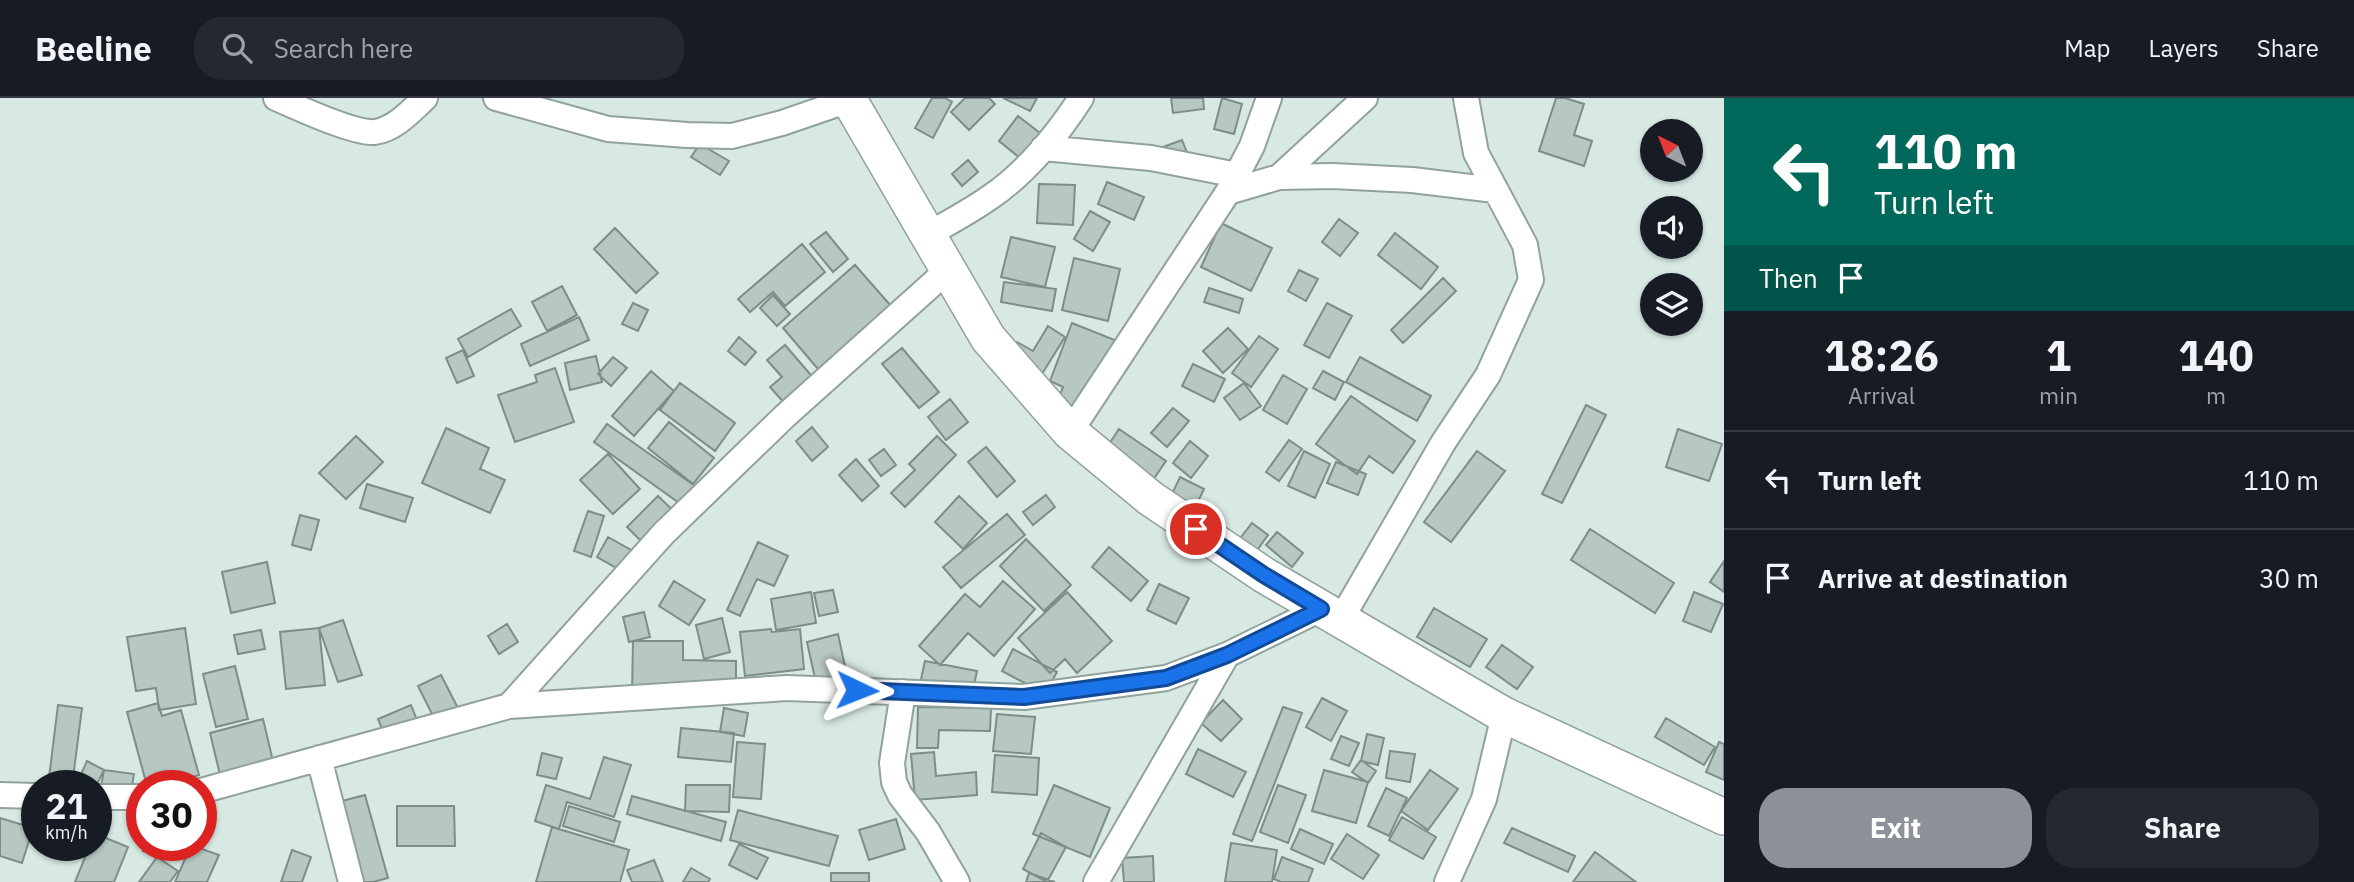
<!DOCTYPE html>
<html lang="en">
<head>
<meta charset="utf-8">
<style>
	body { margin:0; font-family:"IBM Plex Sans",sans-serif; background:#242831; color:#f1f3f6; height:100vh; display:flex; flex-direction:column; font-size:26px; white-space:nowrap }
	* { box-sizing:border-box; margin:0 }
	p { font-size:23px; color:#9ea1a6 }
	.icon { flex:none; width:38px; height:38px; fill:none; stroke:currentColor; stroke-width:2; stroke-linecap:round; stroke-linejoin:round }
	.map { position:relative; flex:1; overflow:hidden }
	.sheet { display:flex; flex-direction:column; background:#171b24; width:630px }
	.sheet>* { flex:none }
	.hud { background:#00695c; color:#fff; overflow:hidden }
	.needle { width:46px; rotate:318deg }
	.fabs { position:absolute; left:1640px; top:21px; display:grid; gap:14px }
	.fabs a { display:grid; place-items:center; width:63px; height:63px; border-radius:50%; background:#171b24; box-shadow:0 2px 5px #0004; font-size:35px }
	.speed { position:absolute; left:21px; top:672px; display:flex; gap:14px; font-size:35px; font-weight:700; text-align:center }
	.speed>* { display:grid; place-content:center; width:91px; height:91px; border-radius:50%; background:#171b24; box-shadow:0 2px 5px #0004; line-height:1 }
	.speed small { font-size:18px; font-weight:400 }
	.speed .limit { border:10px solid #d22; background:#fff; color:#111 }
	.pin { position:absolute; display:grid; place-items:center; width:60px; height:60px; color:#fff; margin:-30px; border:4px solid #fff; border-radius:50%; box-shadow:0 2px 7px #0007 }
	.me { position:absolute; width:77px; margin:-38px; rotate:92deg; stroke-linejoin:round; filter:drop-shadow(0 0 5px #0008) }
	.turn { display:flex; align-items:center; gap:24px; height:147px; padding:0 35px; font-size:32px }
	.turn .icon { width:91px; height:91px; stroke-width:2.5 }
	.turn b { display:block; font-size:49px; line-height:60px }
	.then { display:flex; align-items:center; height:66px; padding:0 35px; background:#0003; gap:14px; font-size:26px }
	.eta { display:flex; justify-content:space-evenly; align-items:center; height:119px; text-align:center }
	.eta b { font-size:42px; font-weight:800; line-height:49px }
	.action { display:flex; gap:14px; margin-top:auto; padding:14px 35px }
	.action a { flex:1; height:80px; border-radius:28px; background:#8c9099; color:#fff; font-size:28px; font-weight:800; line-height:80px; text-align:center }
	.action a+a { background:#242831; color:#f1f3f6 }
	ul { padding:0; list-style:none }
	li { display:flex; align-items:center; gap:21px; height:98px; padding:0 35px; border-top:2px solid #363941 }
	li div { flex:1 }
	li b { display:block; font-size:26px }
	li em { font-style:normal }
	header { display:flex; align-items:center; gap:42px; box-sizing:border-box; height:98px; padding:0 35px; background:#171b24; border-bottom:2px solid #363941 }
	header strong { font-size:33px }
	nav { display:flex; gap:38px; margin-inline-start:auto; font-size:24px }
	.search { width:490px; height:63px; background:#242831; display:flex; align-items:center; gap:18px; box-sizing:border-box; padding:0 24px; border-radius:28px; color:#9ea1a6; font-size:26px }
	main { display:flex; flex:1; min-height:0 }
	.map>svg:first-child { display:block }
</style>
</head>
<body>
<header>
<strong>Beeline</strong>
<div class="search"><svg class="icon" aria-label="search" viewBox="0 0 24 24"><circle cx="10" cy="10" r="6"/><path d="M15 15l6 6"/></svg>Search here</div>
<nav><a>Map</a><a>Layers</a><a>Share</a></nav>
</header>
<main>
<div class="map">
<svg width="1724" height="784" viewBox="0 0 1724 784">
	<rect width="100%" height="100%" fill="#d8e9e4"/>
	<path fill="#b7c8c2" stroke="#7d8d88" stroke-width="2" d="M932,0H945L952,4L933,40L915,30Z
		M965,0H989L995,6L969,32L951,14Z
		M1003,0H1037L1030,13Z
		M1171,0H1203L1204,11L1173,15Z
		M1222,0L1242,6L1234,36L1214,31Z
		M1556,0H1565L1584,6L1574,37L1592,43L1584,68L1539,53Z
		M1018,18L1040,35L1020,60L999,43Z
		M1182,42L1190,62L1155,52Z
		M700,46L729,63L720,77L691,59Z
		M968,62L978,74L962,88L952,76Z
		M1107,84L1144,99L1134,122L1098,106Z
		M1039,86L1075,87L1073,127L1037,125Z
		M1090,113L1110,124L1093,153L1074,141Z
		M1339,121L1358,135L1340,158L1322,144Z
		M1221,125L1272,150L1251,193L1201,169Z
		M615,130L658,175L636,195L594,151Z
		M826,134L848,161L833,174L810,146Z
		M1395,135L1438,169L1421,191L1378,157Z
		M1011,139L1055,149L1045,189L1001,179Z
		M802,146L825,174L785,208L773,194L750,214L738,201Z
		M1074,160L1120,171L1108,223L1062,212Z
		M855,167L891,208L818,271L783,230Z
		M1299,172L1318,181L1306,203L1288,193Z
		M1443,180L1456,193L1403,245L1391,232Z
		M1004,184L1056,191L1052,213L1001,204Z
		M562,188L577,217L547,233L532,204Z
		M1209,190L1243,201L1239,215L1204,204Z
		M773,197L790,216L777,228L760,210Z
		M633,205L648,212L638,233L622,226Z
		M1327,205L1352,218L1329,260L1304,247Z
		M511,211L521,228L468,259L458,241Z
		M579,219L589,242L530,268L521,246Z
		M1072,225L1117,243L1080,338L1049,326L1063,289L1050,283Z
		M1048,228L1065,239L1037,284L1005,265L1017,244L1033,253Z
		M1228,230L1248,251L1223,275L1203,253Z
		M1259,238L1278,251L1251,289L1232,275Z
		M739,239L756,254L745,267L728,253Z
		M785,247L816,283L787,308L770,289L782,279L767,262Z
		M902,250L939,294L919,310L882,266Z
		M463,252L474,278L457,285L446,260Z
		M596,258L602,284L570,292L565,265Z
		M613,259L627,270L611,288L598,276Z
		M1360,259L1431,298L1417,323L1346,284Z
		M1193,266L1225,281L1214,304L1182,288Z
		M555,270L574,324L515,344L498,297L537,284L535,277Z
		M651,273L674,293L634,338L612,318Z
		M1323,273L1344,284L1335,302L1313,290Z
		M1283,277L1307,291L1287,326L1263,312Z
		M680,285L735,325L715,353L660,312Z
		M1244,285L1261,308L1240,322L1224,300Z
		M1351,298L1415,343L1393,375L1369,358L1357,376L1316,346Z
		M950,301L968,324L946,342L928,319Z
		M1586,307L1606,317L1562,405L1542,396Z
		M1173,310L1189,323L1167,349L1151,335Z
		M669,324L714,360L693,386L648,350Z
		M607,326L695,388L682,407L594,344Z
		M812,329L828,349L812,363L796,343Z
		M446,330L489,350L480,371L505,382L490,415L422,385Z
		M1119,331L1166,363L1144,395L1098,363Z
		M1678,331L1722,346L1709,383L1666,369Z
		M356,338L383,364L346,401L319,375Z
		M937,338L956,357L905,409L891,395L915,372L909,366Z
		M1289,342L1302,351L1279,383L1266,374Z
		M1190,343L1208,358L1191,380L1173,365Z
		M986,349L1015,383L997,399L968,364Z
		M884,351L896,367L881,378L869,362Z
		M1304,353L1330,366L1315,400L1288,388Z
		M1477,353L1505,373L1451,444L1424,424Z
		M608,356L640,391L613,416L580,382Z
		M856,361L879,388L862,403L839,377Z
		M1336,364L1366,376L1358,397L1327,385Z
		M1180,379L1204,391L1195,410L1171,398Z
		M367,386L413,400L405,424L360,410Z
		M1046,397L1055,409L1033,427L1023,414Z
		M658,398L681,420L649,451L627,429Z
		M959,398L987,425L963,451L935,424Z
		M588,413L604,418L591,459L574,453Z
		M1007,416L1025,437L961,490L943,469Z
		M300,417L319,422L311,452L292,447Z
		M1252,425L1268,437L1255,455L1238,443Z
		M1590,431L1674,485L1655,515L1571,462Z
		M1277,434L1303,455L1292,469L1266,447Z
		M608,439L638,456L627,476L597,459Z
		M1026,441L1071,487L1044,513L1000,468Z
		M758,444L788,458L774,488L757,481L740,518L727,512Z
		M1109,449L1148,483L1131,503L1092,469Z
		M1724,463V494L1710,484Z
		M267,464L275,505L231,515L222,474Z
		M674,483L705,502L689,527L659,508Z
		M1003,483L1035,511L994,558L968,535L940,567L919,548L965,496L980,509Z
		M1159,486L1189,500L1176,526L1147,512Z
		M833,492L838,514L819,518L814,495Z
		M811,494L816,525L776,532L771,501Z
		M1067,494L1112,543L1077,575L1065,561L1050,575L1018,540Z
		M1694,494L1723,506L1711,534L1683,523Z
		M1434,510L1487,541L1470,569L1417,539Z
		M644,514L650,539L629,544L623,519Z
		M722,520L730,554L704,561L696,527Z
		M343,522L362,577L338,584L319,530Z
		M507,526L518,544L499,556L488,538Z
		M185,530L196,606L159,612L156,590L136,593L127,539Z
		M319,530L325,587L286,591L280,534Z
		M771,531L772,534L800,531L804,571L745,578L740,534Z
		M261,532L265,551L238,556L234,537Z
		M838,536L847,578L816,585L807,544Z
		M633,543H683V562L736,563V597L632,595Z
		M1502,547L1533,569L1517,591L1486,569Z
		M1013,551L1057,574L1045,596L1002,573Z
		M925,563L977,573L972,596L920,586Z
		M235,568L248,621L216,629L203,576Z
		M441,577L460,614L437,626L418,588Z
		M1322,600L1347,613L1331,643L1306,629Z
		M1223,602L1242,621L1221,643L1201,625Z
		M158,605L162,618L181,612L199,677L162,688H147L127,614Z
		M58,607L82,610L72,688H48Z
		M411,607L421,632L388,645L378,621Z
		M918,609L991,610L990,633L939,632L938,650H917Z
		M1283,609L1302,615L1252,743L1233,736Z
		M724,610L748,615L744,638L720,634Z
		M997,616L1035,619L1031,656L993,653Z
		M1666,620L1715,649L1704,667L1655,639Z
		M263,621L276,676L223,689L210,635Z
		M681,630L734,635L731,664L678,659Z
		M1367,636L1384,640L1378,667L1361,663Z
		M1341,638L1359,645L1349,668L1331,661Z
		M737,644L765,646L761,701L733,699Z
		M1719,644L1724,646V682L1706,674Z
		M1198,651L1246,674L1233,699L1186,676Z
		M1390,653L1415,656L1410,684L1386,680Z
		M934,654L936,678L976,674L977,697L915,702L911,656Z
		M542,655L562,660L556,681L537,677Z
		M995,657L1039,660L1037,697L992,694Z
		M604,659L631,667L614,719L567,704L559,731L535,723L546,687L590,701Z
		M1361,662L1376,673L1368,685L1352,674Z
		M87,663L104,672L96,688H87L78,683Z
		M104,672L134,676L130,700L100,694Z
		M1324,672L1368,684L1356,725L1312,713Z
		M1430,672L1458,691L1428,732L1401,713Z
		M686,687H730L729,714L685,713Z
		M1054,687L1110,710L1090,759L1033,736Z
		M1278,687L1306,697L1288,745L1260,734Z
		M1386,690L1407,700L1389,738L1368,728Z
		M365,697L388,780L373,784H364L342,703Z
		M632,698L726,724L721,743L627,716Z
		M397,708H454L455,748H397Z
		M569,708L620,724L614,744L563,728Z
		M738,712L838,738L829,768L730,742Z
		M1402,719L1436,739L1423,761L1389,742Z
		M0,720L33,730L22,765L0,758Z
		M896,721L905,751L869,762L859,732Z
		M552,729L629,752L620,784H536Z
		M1512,730L1575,758L1568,774L1504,745Z
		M1300,731L1333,746L1324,766L1291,751Z
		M1041,735L1066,749L1047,784L1023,771Z
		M96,736L128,749L114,784H75L90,747H96Z
		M1347,736L1379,757L1363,781L1331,761Z
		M1231,745L1277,752L1272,784H1225Z
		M739,746L768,760L757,781L729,767Z
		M145,747H179L175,761L143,753Z
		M191,747L219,757L207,784H175Z
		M292,752L311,759L302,784H281Z
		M1595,754L1636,784H1573Z
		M1153,758L1154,784H1124L1122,760Z
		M157,759L178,773L170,784H139Z
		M1282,759L1313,771L1308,784H1281L1274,781Z
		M654,762L663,784H632L627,772Z
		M691,770L710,781L708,784H683Z
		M831,775H869V784H831Z
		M1029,775L1055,784H1026Z"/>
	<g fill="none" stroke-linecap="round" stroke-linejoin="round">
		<defs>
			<path id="street" d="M276,0C296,9 355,36 375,34C395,31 411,13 425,0
				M496,0L608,31L687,37L732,38L782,25L849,2
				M1043,50L1151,60L1237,77
				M1279,79L1365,0
				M1228,94L1279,79L1333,78L1412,82L1495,92
				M927,137C948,125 969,114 989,100C1025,76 1058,36 1081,0
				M1070,334L1228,94L1252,48L1269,0
				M1340,523L1443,345L1488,277L1531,182L1525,147L1476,55L1466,0
				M903,594L892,665L894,684L900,697L928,734L957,784
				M509,608L664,435L785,318L949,171
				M319,660L351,784
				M201,693L509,608L787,590L1024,599L1166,580L1227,557L1321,511
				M0,697L37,698
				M96,699H142
				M1096,784L1227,557
				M1447,784L1484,701L1504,617"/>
			<path id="secondary" d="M848,0L988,240L1070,334L1150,400L1264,477L1504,617L1724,719"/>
		</defs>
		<use href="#street" stroke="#91a19c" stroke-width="28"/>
		<use href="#secondary" stroke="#91a19c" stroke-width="38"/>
		<use href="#street" stroke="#fff" stroke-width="24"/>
		<use href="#secondary" stroke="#fff" stroke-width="35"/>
	</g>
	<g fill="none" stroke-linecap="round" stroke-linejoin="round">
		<defs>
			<path id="route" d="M857,592L1024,599L1166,580L1227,557L1321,511L1264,477L1196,431"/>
		</defs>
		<use href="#route" stroke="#114b97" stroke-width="18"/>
		<use href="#route" stroke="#1a73e8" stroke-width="12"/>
	</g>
</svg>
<div class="fabs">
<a><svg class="needle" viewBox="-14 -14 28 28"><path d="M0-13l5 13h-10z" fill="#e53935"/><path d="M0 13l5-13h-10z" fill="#9ea1a6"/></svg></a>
<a><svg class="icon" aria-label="sound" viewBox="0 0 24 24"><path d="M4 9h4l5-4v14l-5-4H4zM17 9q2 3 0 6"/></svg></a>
<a><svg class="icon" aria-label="layers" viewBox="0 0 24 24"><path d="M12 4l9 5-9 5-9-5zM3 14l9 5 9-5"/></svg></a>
</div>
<div class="speed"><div>21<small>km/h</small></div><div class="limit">30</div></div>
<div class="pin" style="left:1196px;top:431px;background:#d93025"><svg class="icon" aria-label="arrive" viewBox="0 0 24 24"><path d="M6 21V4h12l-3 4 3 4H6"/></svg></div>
<svg class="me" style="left:857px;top:592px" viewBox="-20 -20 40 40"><path d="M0-17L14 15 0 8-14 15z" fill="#1a73e8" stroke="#fff" stroke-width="4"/></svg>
</div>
<section class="sheet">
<div class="hud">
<div class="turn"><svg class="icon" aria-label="left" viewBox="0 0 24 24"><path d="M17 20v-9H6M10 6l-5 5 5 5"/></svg><div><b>110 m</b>Turn left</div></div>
<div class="then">Then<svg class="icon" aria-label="arrive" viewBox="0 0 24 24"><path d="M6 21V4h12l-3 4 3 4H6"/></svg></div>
</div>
<div class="eta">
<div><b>18:26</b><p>Arrival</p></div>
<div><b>1</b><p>min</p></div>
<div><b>140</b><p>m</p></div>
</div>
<ul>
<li><svg class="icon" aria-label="left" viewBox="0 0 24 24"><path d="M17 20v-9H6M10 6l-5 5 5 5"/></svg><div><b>Turn left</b></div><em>110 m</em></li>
<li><svg class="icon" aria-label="arrive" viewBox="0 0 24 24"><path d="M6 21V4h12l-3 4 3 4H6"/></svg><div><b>Arrive at destination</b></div><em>30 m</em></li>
</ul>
<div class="action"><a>Exit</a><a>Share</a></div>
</section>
</main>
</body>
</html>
